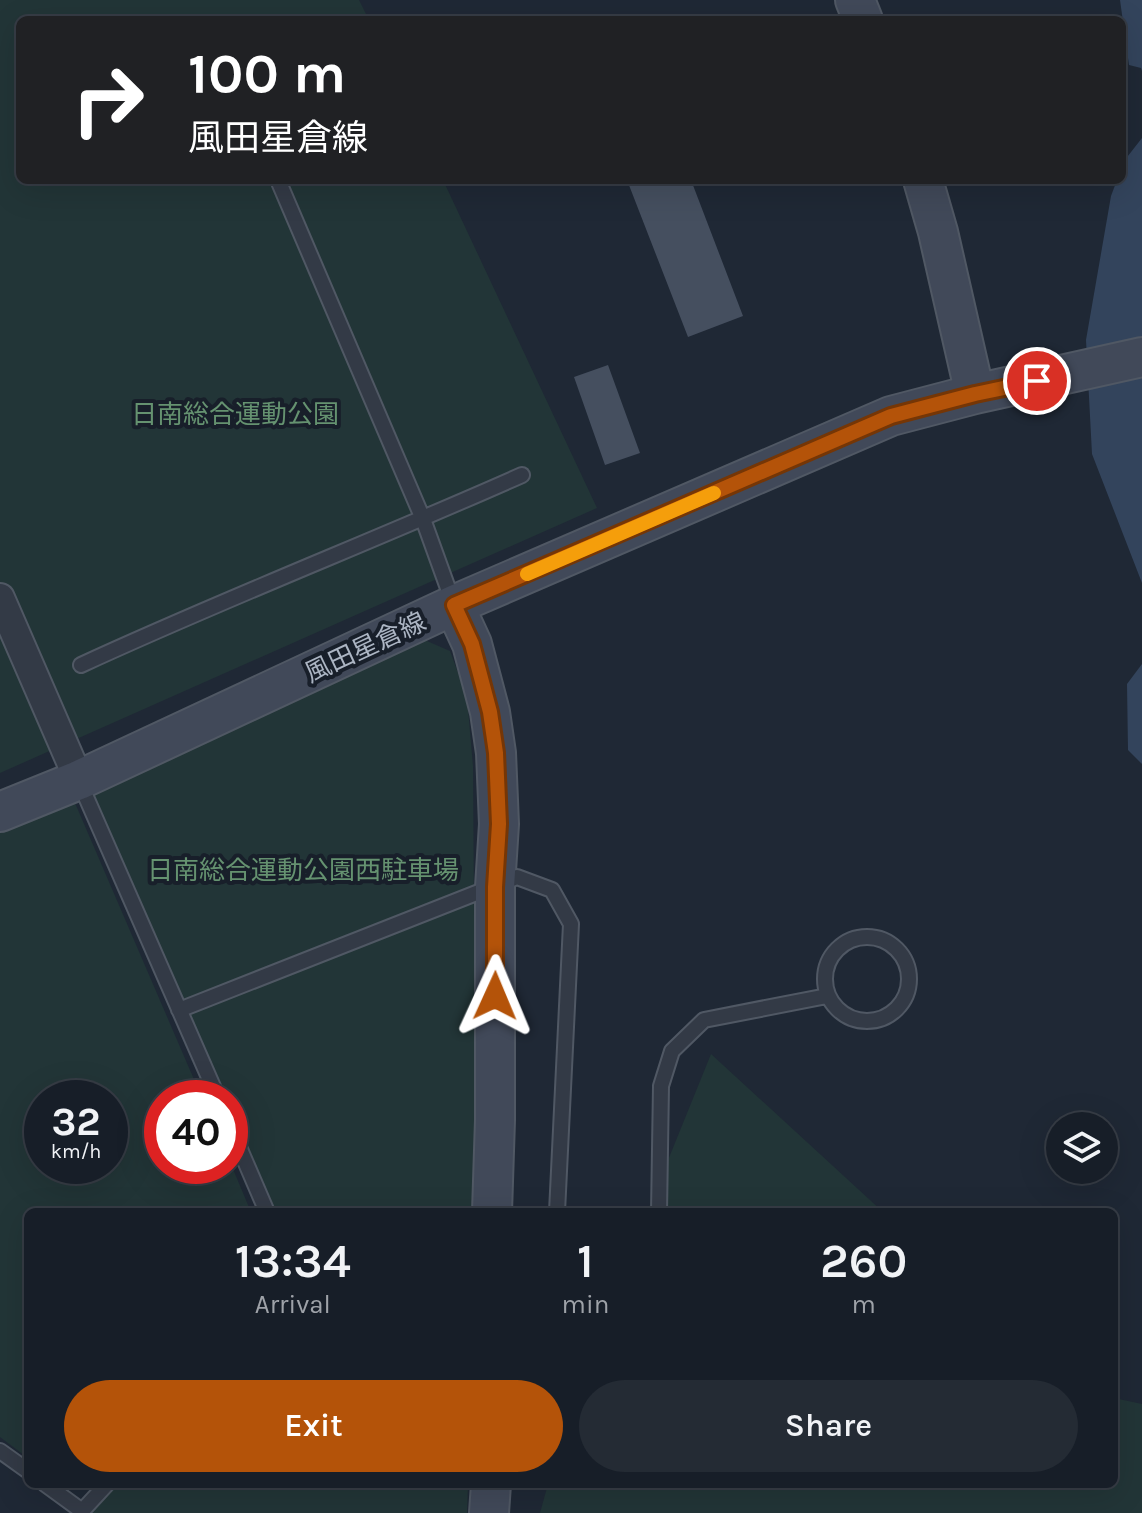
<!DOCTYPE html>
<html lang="en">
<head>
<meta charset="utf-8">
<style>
	body { margin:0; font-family:Karla,"Noto Sans JP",sans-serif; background:#242b34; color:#f1f3f6; height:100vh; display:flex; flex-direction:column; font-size:30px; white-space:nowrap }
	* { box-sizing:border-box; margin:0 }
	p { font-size:26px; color:#9ea2a8 }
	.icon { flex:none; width:44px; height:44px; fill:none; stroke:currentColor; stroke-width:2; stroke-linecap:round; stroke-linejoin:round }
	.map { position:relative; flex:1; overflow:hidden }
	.side { position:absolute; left:24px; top:1208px; width:1094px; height:280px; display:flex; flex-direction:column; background:#171e28; border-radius:12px; box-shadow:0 8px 32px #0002,0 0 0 2px #363c45 }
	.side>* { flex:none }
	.banner { position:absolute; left:16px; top:16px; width:1110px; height:168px; border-radius:12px; box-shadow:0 8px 32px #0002,0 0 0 2px #363c45; background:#202124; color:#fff; overflow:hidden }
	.controls { position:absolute; left:1046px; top:1112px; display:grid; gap:16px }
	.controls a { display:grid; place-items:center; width:72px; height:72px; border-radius:50%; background:#171e28; box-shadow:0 8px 32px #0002,0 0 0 2px #363c45; font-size:40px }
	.speed { position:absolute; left:24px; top:1080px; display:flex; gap:16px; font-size:40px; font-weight:700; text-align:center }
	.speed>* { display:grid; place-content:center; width:104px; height:104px; border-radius:50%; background:#171e28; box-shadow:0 8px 32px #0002,0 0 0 2px #363c45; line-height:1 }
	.speed small { font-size:20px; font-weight:400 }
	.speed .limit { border:12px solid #d22; background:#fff; color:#111 }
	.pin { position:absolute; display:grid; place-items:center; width:68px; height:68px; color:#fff; margin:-34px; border:4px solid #fff; border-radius:50%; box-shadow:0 2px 8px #0007 }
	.me { position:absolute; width:88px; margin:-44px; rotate:1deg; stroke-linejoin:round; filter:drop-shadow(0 0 6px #0008) }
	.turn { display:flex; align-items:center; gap:28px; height:168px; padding:0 40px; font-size:36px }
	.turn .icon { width:104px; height:104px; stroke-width:2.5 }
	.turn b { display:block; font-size:56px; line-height:68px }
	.eta { display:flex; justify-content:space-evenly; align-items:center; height:136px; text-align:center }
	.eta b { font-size:48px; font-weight:600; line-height:56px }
	.primary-button { display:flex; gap:16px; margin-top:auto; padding:16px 40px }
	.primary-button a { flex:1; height:92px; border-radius:48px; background:#b45309; color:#fff; font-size:32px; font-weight:600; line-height:92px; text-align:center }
	.primary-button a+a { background:#242b34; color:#f1f3f6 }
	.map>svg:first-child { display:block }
</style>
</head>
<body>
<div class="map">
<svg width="1142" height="1513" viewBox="0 0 1142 1513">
	<rect width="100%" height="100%" fill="#1f2835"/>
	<path fill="#223537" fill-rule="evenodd" d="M0,0H359L369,20H20V180H443L597,508L0,773Z
		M420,638L450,651L467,697L473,766L476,1212H267L230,1127V1098H218L79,780Z
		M72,796L202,1098H162V1166H230V1162L251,1212H28V1458L0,1437V822ZM42,1098H110V1166H42Z
		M711,1054L883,1212H647Z
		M1114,1398L1142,1404V1513H540L548,1484H1114Z
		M107,1484H468L467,1513H80Z"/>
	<path fill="#33445c" d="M1120,0H1142V71L1141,68L1129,65Z
		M1142,138V583L1092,454L1086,340L1111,196L1117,180H1122L1124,161Z
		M1142,664V764L1128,750L1127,684Z"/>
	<path fill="#454f5f" d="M627,180H691L743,316L688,337Z
		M608,365L640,453L605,465L574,377Z"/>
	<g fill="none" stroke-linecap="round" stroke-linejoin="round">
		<defs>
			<path id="lane" d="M278,180L423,519L454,605
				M81,665C226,598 376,540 522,475
				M79,781L218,1098
				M825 979a42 42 0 1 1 84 0a42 42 0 1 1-84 0Z
				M179,1010L517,877L552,890L571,924L557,1212
				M230,1126L267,1212
				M659,1212L661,1086L672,1051L704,1020L827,996
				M0,1451L28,1471
				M45,1484L82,1511L107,1484"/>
			<path id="street" d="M0,598L79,780"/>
			<path id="secondary" d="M855,0L863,20
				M923,180L938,232L975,394
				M454,605L472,644L490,712L496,753L499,824L495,887V1120L492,1212
				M0,812L79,780L454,605L891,416L975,394L1142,357
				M489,1513L491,1484"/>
		</defs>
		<use href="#lane" stroke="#505864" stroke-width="18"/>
		<use href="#street" stroke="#505864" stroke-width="32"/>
		<use href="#secondary" stroke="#505864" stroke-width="42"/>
		<use href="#lane" stroke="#333a46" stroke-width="14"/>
		<use href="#street" stroke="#333a46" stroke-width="28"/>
		<use href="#secondary" stroke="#414959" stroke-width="38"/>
	</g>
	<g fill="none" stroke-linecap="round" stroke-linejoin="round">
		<defs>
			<path id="route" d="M495,996V887L499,824L496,753L490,712L472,644L454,605L891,416L975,394L1037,381"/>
		</defs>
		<use href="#route" stroke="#753606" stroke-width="20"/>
		<use href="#route" stroke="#b45309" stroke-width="14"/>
		<path stroke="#f59e0b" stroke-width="14" d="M527,574L714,493"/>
	</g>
	<g text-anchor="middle" stroke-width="8" stroke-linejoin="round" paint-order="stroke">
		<g font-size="26" fill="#659270" stroke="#181f2a">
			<text x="235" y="423">日南総合運動公園</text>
			<text x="303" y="879">日南総合運動公園西駐車場</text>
		</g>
		<g font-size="26" fill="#acb5c3" stroke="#181f2a">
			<text transform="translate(365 647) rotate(-25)" y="9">風田星倉線</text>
		</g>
	</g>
</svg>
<div class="controls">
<a><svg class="icon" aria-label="layers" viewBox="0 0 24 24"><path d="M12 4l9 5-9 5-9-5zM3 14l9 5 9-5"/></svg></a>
</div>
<div class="speed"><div>32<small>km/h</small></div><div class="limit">40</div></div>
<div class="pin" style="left:1037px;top:381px;background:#d93025"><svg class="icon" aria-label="arrive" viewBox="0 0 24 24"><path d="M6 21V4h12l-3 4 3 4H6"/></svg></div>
<svg class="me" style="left:495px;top:996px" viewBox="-20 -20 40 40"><path d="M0-17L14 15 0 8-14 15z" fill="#b45309" stroke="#fff" stroke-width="4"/></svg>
<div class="banner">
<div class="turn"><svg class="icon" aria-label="right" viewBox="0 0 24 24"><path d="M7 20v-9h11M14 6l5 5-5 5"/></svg><div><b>100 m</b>風田星倉線</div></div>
</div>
<section class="side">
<div class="eta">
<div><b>13:34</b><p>Arrival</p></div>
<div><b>1</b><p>min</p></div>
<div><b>260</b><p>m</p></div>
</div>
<div class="primary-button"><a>Exit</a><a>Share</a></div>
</section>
</div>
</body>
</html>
